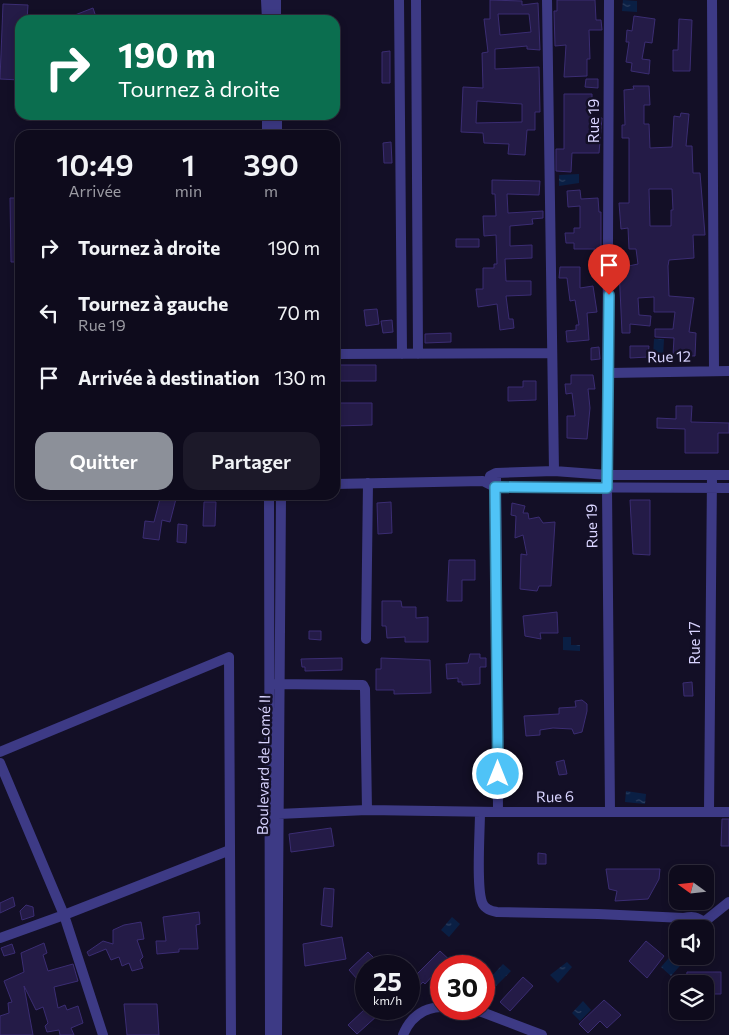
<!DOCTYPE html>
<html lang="fr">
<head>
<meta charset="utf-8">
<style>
	body { margin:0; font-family:Commissioner,sans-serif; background:#1c1929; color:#f1f3f6; height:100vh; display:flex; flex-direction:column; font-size:19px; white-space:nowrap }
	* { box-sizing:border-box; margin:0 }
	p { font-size:16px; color:#9b9ba3 }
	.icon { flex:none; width:28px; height:28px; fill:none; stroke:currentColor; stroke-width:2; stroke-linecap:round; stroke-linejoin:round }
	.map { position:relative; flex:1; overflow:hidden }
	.drawer { position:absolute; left:15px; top:130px; width:325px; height:370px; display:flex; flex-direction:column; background:#0e0b1c; border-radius:15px; box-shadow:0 2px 8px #0003,0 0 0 1px #2e2b3b }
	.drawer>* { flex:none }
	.hud { position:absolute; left:15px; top:15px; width:325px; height:105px; border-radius:15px; box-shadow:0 2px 8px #0003,0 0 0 1px #2e2b3b; background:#0b6e4f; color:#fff; overflow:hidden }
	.needle { width:32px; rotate:285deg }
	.tools { position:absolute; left:669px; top:865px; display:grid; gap:10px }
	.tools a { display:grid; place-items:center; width:45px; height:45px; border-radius:10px; background:#0e0b1c; box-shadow:0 2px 8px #0003,0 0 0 1px #2e2b3b; font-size:25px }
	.speed { position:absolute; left:355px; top:955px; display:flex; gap:10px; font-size:25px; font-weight:700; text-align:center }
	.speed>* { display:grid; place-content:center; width:65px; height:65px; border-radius:50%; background:#0e0b1c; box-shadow:0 2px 8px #0003,0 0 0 1px #2e2b3b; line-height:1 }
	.speed small { font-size:12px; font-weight:400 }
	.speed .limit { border:8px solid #d22; background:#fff; color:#111 }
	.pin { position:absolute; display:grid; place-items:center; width:42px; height:42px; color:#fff; margin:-51px -21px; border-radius:50% 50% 50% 0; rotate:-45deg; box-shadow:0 0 5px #0007 }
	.pin .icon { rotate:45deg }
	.me { position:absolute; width:55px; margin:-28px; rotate:0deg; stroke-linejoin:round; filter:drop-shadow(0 0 4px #0008) }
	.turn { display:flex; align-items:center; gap:18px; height:105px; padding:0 20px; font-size:22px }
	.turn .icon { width:65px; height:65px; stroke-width:2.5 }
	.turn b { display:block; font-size:35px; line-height:42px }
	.eta { display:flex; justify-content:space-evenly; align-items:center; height:85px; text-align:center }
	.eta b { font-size:30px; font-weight:600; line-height:35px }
	.cta { display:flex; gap:10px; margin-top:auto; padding:10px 20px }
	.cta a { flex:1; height:58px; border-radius:15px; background:#8c9099; color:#fff; font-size:20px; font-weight:600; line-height:58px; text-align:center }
	.cta a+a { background:#1c1929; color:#f1f3f6 }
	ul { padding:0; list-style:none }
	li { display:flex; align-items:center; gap:15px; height:65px; padding:0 20px }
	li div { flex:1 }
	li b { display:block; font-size:19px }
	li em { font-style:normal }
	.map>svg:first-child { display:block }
</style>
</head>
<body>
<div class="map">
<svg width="729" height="1035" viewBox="0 0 729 1035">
	<defs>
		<pattern id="water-ripples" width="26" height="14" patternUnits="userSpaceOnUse" patternTransform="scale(1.25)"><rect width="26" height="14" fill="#0a1f44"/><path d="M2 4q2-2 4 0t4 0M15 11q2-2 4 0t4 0" fill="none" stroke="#2d3f60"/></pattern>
	</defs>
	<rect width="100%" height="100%" fill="#130f26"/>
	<path fill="url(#water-ripples)" d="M623,0L637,1V12L622,11Z
		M579,174V183L559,186V175Z
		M654,339H664L663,357H653Z
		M563,637H571V645H580V651L563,650Z
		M626,791L646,794L645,804L625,802Z
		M452,917L460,924L449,937L441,930Z
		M676,950L678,956L686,959L671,976L661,967Z
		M567,962L572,967L558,983L550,975Z
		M503,964L511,971L496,986L489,979Z
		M583,1001L591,1010L580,1021L572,1013Z"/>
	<path fill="#241b47" stroke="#3b2d73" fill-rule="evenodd" d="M490,0L522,1V5L538,3L540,50L527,49V46L495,49V69L539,67L540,112H535V130H527L525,155L508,154L509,144L484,143L483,133L461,132L463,87L483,88L482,53L488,52L484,19H490ZM498,14H529L531,32L500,35ZM477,101L522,104V122L476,123Z
		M557,0H595L596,20H601L602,30H589L590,59H587V76L564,77L566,45L555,46L554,11H557Z
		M3,4L28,5L27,20H20V80L0,79Z
		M93,8L97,20H62Z
		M634,16L655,19L652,43L645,42L642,59L650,60L649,74L631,71L632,63L626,62L629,42H626L627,30L632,31Z
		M679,19L692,20L690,71H673V50H678Z
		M390,51V83H382V52Z
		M586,79H598V88L585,87Z
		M633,86H649L650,105H644V124H649L650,148L672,147L674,116L680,117L681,113L689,114L686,146H692L693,173H700L705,235H693L694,258L669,260L668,266L669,296L694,298L689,332L696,333L695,356L673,355L674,338L655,337V329H673L675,312H654V297L638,298L639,315L651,316L650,326L630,324V333H622L619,268L638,264L636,249H629L628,228L621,229L619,203H629V138H622V125H625L624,90L634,89ZM649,189H672L673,210H671V226H650Z
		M564,94H592V118H602L599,153H572L571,172L556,171V149H564Z
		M391,142L392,163H384L383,143Z
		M492,180L540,181L539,195L507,194L508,213L543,211V218L532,219L533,224L510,226V246L532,245V258L505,259L506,281H531V295L506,296L509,319H513L514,328L500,330L497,304L478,307L476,289H483V268H494V264H497L496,235L484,236L483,216H496L495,194H492Z
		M580,190L581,199L598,198L599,212H601V249H598L600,261L596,265L590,263V259L595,249H574V243H566L565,233H574V228H580V206L568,207L567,191Z
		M10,198H20V262H11Z
		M456,239H479V247H456Z
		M560,267H580V288L593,286L597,312L587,313L589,340L567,342L566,331L576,330V325H579L575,300L570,301L567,278H559Z
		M377,309L379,324L366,326L364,310Z
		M392,320L393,332L383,333L381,321Z
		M451,333V342L425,343V334Z
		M630,346H649L648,357L630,358Z
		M599,347L600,359L591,360V348Z
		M335,365H376V381H335Z
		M571,375H593L595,389H588L590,408L587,439L567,438V416H575L572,393L566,394L565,384H571Z
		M523,381H536V400L508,401V387H523Z
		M335,403H372V425L335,426Z
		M676,406H692L691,422L729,423V433H718V453H685V429L657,428V418L676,419Z
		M161,495H177L170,522L162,520L159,540L143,538L145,521L154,522Z
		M630,500H650V555L633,554Z
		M204,502H216L215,526H203Z
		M391,502L392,533L378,534L377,503Z
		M512,503L525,506L523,513H528L529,519L539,517L543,523L555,522L551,586H539L537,591L520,589L521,554L527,555L523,535L515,538L516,516L511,515Z
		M178,524L187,525L186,543L177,542Z
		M449,560H475V580H462V601H447Z
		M382,601H401L402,607H416V618L428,617V642H405V637L387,638L386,626H382Z
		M557,612L558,633H540L541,639L525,636L523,616Z
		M309,631H321V640L309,639Z
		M470,654H480V658H486V667H480V684L462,685V682H458V678L447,679L446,664L468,663Z
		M342,658V670L305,671V667H302L301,659Z
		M381,658L430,660L431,693L394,694V690H376V669H381Z
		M692,682L693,696H684L683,683Z
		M582,700L587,704V711L582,732L574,734L572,729L553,728L540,730V735L526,736L524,716L559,714V708L576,707L575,701Z
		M564,760L567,774L559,775L556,762Z
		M722,819H729V846H721Z
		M331,828L334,846L291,852L289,834Z
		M538,853L546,854V864H538Z
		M606,869H660L659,879L648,899L615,901L617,891L609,889Z
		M324,888L334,889L332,927L321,925Z
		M13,897L15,906L0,913V903Z
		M26,905L33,907L34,916L22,920L20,911Z
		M199,912L200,924L196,925L198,949H179V952L157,954L156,941H166L163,917Z
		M141,922L144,939L137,940L143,957L140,960L143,968L132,971L129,963L122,966L119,957L111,960L106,949L89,956L87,952L103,941L113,944V930L124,925Z
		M342,937L346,959L305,966L303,944Z
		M646,941L664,956L647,978L629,961Z
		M44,943L47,953L43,955L48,971L73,964L78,981L54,987L58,1008L65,1005L67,1010L78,1006L83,1023L71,1028L74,1035H60L59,1030L47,1032L45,1026L48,1023L43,1007L36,1010L24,986L33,1035H0V1016L9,1013L8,1003L12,1002L4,981L24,972L21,953Z
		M12,944L15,953L4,956L1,948Z
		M440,951L456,966H441V977L436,972L425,984L423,982L409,997V982Z
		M368,952L382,966H366V972L358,980L349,970Z
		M687,972H721V994H713V1008L705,1007V984H686Z
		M523,977L533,986L510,1011L500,1002Z
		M604,1000L621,1015L607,1028L600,1021L588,1033L579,1024Z
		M124,1004H157L159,1035H127Z
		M365,1009H372L378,1015L357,1034L348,1025Z"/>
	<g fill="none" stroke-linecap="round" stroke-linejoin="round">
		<path stroke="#3d3a85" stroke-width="10" d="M266,0L267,20
			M276,0V20
			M399,0L402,354
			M416,0L418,354
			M547,0L554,471
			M609,0L607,488L610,811
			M712,0L714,371
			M267,115V135
			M277,115V135
			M335,354L551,353
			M609,373L729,371
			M496,473L498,812
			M490,476L496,473L554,471L608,475H729
			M335,484L483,481L495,487L729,488
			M269,495L270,1035
			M366,639L368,483
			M274,684L363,685L365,689L367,810
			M0,752L229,657L231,1035
			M0,763L64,915L103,1035
			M480,812C480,831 476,887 482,902C484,909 491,911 497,912L598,914L684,918C693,916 697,917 704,922L705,934
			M709,812L712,475
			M278,814L367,810L498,812H729
			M704,922L729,902
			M0,938L64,915L230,850
			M474,1009L542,1035
			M277,1035L281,495
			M403,1035C410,1018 423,1008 441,1007"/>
	</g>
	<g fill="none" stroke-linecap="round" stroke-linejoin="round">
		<defs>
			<path id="route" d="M498,774L495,487L607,488L609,295"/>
		</defs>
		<use href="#route" stroke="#337fa1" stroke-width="12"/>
		<use href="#route" stroke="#4fc3f7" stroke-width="9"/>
	</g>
	<g text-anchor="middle" stroke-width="5" stroke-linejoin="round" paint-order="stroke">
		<g font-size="15" fill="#d9d4ff" stroke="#130f26">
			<text transform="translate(594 121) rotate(-90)" y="5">Rue 19</text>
			<text transform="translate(669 357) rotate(-1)" y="5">Rue 12</text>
			<text transform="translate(592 526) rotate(-91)" y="5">Rue 19</text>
			<text transform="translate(695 643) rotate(-90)" y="5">Rue 17</text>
			<text transform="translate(264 765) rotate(-89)" y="5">Boulevard de Lomé II</text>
			<text transform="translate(555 797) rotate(-1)" y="5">Rue 6</text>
		</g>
	</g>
</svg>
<div class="tools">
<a><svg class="needle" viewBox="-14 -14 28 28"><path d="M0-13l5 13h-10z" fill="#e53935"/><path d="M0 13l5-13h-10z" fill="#9b9ba3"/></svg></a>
<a><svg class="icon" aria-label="sound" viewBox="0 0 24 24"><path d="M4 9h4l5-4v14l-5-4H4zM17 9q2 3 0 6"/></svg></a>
<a><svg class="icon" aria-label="layers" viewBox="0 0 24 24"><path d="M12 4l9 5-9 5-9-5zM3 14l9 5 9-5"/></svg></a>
</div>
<div class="speed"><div>25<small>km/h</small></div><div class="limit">30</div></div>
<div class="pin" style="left:609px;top:295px;background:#d93025"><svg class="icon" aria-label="arrive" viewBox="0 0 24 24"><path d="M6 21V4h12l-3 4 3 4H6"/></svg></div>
<svg class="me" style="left:498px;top:774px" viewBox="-20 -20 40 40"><circle r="17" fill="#4fc3f7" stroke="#fff" stroke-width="3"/><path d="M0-11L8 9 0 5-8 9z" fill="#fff"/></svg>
<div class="hud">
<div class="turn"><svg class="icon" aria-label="right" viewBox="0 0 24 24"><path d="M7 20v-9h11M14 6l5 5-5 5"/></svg><div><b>190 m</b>Tournez à droite</div></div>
</div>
<section class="drawer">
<div class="eta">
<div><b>10:49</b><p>Arrivée</p></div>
<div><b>1</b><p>min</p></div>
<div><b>390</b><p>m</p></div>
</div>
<ul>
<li><svg class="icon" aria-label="right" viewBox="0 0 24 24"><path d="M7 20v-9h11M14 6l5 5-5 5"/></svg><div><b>Tournez à droite</b></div><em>190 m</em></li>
<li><svg class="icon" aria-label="left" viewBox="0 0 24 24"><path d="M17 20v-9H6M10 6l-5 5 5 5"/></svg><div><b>Tournez à gauche</b><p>Rue 19</p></div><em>70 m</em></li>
<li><svg class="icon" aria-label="arrive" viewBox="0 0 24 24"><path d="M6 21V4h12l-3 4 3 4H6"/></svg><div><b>Arrivée à destination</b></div><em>130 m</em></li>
</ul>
<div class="cta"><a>Quitter</a><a>Partager</a></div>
</section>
</div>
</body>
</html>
